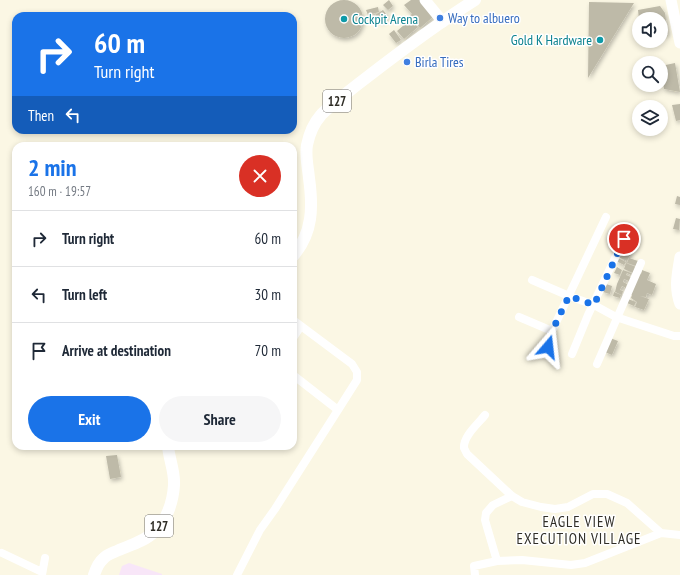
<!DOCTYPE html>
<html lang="en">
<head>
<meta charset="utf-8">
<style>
	body { margin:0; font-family:"PT Sans Narrow",sans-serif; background:#f6f6f7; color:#1f2937; height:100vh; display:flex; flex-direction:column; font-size:15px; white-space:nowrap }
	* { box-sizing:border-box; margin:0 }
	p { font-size:13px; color:#747a83 }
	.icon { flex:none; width:22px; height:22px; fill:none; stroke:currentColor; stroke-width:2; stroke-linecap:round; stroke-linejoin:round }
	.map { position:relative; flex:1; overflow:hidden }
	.side { position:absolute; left:12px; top:142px; width:285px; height:308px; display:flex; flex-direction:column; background:#fff; border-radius:12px; box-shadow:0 2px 6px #0003 }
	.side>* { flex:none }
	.top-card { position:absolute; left:12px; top:12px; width:285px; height:122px; border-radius:12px; box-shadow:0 2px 6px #0003; background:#1a73e8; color:#fff; overflow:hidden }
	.tools { position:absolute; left:632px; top:12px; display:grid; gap:8px }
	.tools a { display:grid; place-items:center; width:36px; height:36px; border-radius:50%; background:#fff; box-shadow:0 2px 6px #0003; font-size:20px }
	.pin { position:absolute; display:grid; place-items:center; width:34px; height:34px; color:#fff; margin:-17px; border:2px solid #fff; border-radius:50%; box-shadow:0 1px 4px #0007 }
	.me { position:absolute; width:44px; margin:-22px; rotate:17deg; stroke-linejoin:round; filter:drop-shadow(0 0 3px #0008) }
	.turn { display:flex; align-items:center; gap:14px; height:84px; padding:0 16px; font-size:18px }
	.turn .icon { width:52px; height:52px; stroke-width:2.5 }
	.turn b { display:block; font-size:28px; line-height:34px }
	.then { display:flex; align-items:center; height:38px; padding:0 16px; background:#0003; gap:8px; font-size:15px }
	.round { display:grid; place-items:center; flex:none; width:42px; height:42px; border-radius:21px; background:#f6f6f7 }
	.summary { display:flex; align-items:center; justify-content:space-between; height:68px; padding:0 16px }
	h1 { font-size:24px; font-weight:700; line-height:30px; color:#1a73e8 }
	.button { display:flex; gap:8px; margin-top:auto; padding:8px 16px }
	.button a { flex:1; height:46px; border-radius:24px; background:#1a73e8; color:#fff; font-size:16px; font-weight:700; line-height:46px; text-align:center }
	.button a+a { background:#f6f6f7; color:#1f2937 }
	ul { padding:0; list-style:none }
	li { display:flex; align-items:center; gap:12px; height:56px; padding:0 16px; border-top:1px solid #e0e1e3 }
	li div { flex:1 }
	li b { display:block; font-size:15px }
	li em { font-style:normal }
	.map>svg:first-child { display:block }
</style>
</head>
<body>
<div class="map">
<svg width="680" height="575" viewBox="0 0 680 575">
	<defs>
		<filter id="shadow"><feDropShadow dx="1.5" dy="2.5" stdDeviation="2" flood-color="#0004"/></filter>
	</defs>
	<rect width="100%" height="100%" fill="#fbf7e4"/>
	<path fill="#f8e6f8" d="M129,563L162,574V575H119L122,566Z"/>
	<path fill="#bebaa8" filter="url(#shadow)" d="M389,0L393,6L388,10L383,5Z
		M411,0H420L434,16L420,28L410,15L412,14L404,5Z
		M325 19a19 19 0 1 1 38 0a19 19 0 1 1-38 0Z
		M589,2L634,3L588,78Z
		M660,6L665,13L668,34L661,35V19H639L638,10Z
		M378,7L379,12L368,15L366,10Z
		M383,10L388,16L381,22L375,15Z
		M411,19L418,27L404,39L397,31Z
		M394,30L401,40L396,43L389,34Z
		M675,63L680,92L664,89L661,66Z
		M680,104V120L676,121L672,105Z
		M677,196L680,197V205L675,204Z
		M676,218L680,219L679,230L673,229Z
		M622,249L631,253L627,261L618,257Z
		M618,258L626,262L624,265L616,261Z
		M629,258L638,261L636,266L627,263Z
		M626,263L636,267L633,273L624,269Z
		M617,267L622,270L620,275L614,273Z
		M623,270L631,273V275L627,273L626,275L631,277L629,281L624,279L623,282L627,284L626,288L622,286L620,290L623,291L622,295L615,292L617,284Z
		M642,270L650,273L647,280L656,284L652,295L647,293L646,297L640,296L649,299L644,310L635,307L637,302L631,298L632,295L630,294L640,273L641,274Z
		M606,284L612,286L610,294L603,292Z
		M614,292L621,295L620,298L613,296Z
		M628,299L636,302L634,306L627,303Z
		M610,338L618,341L612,355L605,352Z
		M117,455L121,477L110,479L106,456Z"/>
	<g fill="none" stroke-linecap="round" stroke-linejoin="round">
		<path stroke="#fff" stroke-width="8" d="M532,280L569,296L594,305L616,317L674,336H680
			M519,317L552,331
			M293,320L352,364L357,372V380L338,410L293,375
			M293,338L301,326
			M548,347L552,331L606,217
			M572,354L588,315L624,239
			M597,364L641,263
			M485,415C479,423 463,436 464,448C465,450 466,452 467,454L512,496L522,502L541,507L555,509L568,507L593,494H607L627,503L661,533
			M2,553L42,572
			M497,561L487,527L485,520L486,513L493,505L512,496
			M42,575L45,558
			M237,575L260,530L275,509L338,410
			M475,575L474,566L497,561L522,560L571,565L585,563L661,533L680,535"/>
		<path stroke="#fff" stroke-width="11" d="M425,0L443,22
			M671,0L680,43
			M680,257C677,275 674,287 680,304"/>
		<path stroke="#fff" stroke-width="12" d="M293,256C313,233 313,207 309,178C308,167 305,156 307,145C309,135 314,123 321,115C324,111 329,108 332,105C343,96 354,87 366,78C401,51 437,24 475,0
			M94,575C96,569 98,563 103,559C107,554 113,553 119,550C131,545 145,541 154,532C167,521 173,501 174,485C175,472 169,459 168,446"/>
	</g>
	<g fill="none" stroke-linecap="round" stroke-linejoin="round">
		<path stroke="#1a73e8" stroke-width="7" stroke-dasharray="0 12.6" d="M548,347L552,331L569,296L594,305L624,239"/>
	</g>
	<g fill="#3f7fe0" stroke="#fff" stroke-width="1.5">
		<circle cx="440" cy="18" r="4"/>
		<circle cx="407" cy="62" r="4"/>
	</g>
	<g fill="#0f9aa8" stroke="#fff" stroke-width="1.5">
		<circle cx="344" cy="19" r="4"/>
		<circle cx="600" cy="40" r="4"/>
	</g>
	<g text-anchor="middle" stroke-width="3" stroke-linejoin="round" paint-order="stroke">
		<g fill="#fff" stroke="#6e6d68" stroke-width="1">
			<rect x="323" y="90" width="28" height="22" rx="3"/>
			<rect x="145" y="515" width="28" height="22" rx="3"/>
		</g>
		<g font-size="13" font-weight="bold" fill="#302e27">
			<text x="337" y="106">127</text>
			<text x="159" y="531">127</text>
		</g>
		<g font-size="14" fill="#366cbe" stroke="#fff" text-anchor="start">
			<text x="448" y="23">Way to albuero</text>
			<text x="415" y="67">Birla Tires</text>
		</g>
		<g font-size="14" fill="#0d838f" stroke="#fff" text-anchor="start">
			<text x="352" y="24">Cockpit Arena</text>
			<text x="592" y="45" text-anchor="end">Gold K Hardware</text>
		</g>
		<g font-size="15" letter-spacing="1" fill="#302e27" stroke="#fff">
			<text x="579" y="527">EAGLE VIEW<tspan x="579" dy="17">EXECUTION VILLAGE</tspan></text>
		</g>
	</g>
</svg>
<div class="tools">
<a><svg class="icon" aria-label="sound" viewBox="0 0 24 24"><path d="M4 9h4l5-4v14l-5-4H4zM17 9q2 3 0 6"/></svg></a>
<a><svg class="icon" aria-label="search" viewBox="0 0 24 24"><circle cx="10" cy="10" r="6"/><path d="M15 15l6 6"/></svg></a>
<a><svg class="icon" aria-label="layers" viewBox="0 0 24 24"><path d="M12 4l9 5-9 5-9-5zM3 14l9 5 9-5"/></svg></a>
</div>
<div class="pin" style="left:624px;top:239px;background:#d93025"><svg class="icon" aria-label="arrive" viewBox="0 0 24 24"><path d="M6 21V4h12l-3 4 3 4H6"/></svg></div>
<svg class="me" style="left:548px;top:347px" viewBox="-20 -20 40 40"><path d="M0-17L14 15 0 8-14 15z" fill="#1a73e8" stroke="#fff" stroke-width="4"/></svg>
<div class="top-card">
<div class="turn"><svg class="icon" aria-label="right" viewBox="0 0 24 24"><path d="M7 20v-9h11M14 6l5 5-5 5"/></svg><div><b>60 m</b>Turn right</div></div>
<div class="then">Then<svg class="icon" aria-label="left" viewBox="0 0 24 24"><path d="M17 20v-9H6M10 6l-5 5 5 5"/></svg></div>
</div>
<section class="side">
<div class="summary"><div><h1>2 min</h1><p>160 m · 19:57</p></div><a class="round" style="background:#d93025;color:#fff"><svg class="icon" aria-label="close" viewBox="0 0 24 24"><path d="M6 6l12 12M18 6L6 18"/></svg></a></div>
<ul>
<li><svg class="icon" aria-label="right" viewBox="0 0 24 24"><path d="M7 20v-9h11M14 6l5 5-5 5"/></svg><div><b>Turn right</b></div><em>60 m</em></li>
<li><svg class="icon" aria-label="left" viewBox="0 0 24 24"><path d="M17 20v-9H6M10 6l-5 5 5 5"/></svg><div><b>Turn left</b></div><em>30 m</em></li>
<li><svg class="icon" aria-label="arrive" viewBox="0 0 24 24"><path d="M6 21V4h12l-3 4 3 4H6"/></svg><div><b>Arrive at destination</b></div><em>70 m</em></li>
</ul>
<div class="button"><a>Exit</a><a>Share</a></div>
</section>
</div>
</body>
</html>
